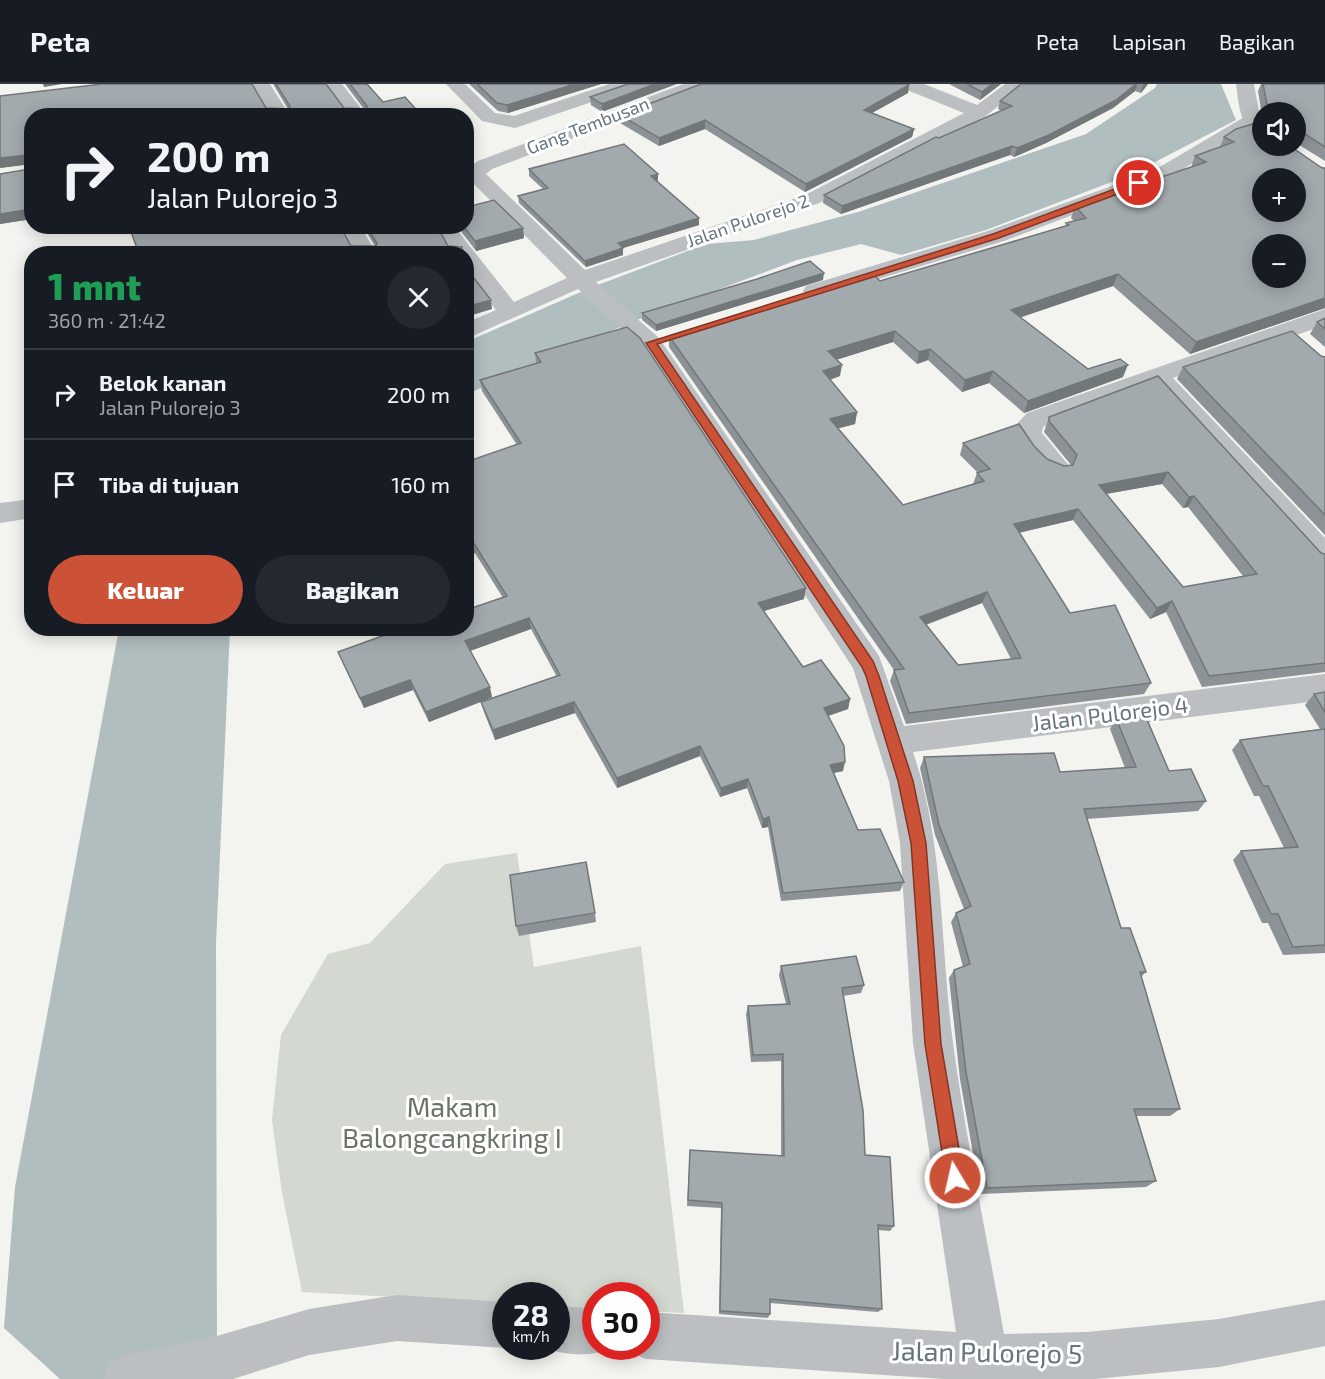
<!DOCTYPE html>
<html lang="id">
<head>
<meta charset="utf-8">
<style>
	body { margin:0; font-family:"Exo 2",sans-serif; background:#242831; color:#f1f3f6; height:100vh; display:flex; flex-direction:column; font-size:22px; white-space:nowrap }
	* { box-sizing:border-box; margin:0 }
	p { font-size:20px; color:#9ea1a6 }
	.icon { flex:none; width:33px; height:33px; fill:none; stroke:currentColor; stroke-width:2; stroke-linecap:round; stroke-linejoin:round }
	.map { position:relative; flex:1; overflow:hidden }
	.side { position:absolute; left:24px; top:162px; width:450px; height:390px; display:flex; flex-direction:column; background:#171b24; border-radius:24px; box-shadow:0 3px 15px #0003 }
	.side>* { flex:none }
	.banner { position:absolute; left:24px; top:24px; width:450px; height:126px; border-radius:24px; box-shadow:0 3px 15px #0003; background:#171b24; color:#f1f3f6; overflow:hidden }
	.controls { position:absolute; left:1252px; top:18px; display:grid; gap:12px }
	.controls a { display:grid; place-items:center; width:54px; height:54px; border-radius:50%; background:#171b24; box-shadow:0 3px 15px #0003; font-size:30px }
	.speed { position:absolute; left:492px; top:1198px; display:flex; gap:12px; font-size:30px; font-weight:700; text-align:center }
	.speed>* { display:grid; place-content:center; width:78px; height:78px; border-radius:50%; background:#171b24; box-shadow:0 3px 15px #0003; line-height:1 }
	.speed small { font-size:15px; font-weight:400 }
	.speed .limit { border:9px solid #d22; background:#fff; color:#111 }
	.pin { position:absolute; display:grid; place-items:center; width:51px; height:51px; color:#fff; margin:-26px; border:3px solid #fff; border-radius:50%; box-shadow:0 2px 6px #0007 }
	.me { position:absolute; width:66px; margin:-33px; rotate:351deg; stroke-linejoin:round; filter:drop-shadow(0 0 4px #0008) }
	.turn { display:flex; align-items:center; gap:21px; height:126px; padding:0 24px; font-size:27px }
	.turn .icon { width:78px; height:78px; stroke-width:2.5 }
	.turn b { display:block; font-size:42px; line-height:51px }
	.round { display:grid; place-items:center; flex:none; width:63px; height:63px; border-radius:32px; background:#242831 }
	.head { display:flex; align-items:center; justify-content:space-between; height:102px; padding:0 24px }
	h1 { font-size:36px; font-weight:800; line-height:45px; color:#1e9e55 }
	.primary-button { display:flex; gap:12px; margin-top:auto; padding:12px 24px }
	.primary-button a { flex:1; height:69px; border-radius:36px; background:#cc5237; color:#fff; font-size:24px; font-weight:800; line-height:69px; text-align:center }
	.primary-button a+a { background:#242831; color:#f1f3f6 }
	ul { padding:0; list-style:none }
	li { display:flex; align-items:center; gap:18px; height:90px; padding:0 24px; border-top:2px solid #363941 }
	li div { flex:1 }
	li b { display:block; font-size:22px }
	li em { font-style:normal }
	header { display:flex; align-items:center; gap:36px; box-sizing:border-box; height:84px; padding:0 30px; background:#171b24; border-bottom:2px solid #363941 }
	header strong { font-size:28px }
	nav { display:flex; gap:33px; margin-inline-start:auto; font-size:21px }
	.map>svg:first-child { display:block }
</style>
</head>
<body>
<header>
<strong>Peta</strong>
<nav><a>Peta</a><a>Lapisan</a><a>Bagikan</a></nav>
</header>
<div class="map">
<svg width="1325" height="1295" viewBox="0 0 1325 1295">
	<rect width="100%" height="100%" fill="#f3f3f0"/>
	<path fill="#d3d8d0" d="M517,769L534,883L641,862L684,1229L647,1227L646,1212H596L595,1224L557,1222L556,1212H506L505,1219L302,1208L282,1109L272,1036L281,951L328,870L370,859L445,780Z"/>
	<path fill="#b1bec0" d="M1157,0H1221L1236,36L1130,91L986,146L901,171L861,160L797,176L629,239L467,310L466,258L590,204L706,160L754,156L858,128L1086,50L1155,4Z
		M119,545H230L216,860L217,1276L223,1295H60L4,1244L15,1103Z"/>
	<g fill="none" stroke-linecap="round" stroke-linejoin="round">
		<path fill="#bbbfc1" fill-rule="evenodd" d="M252,0H270L290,32H271Z
			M324,0H342L367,32H348Z
			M446,0H465L495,29L514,32L609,0H636L633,4L515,44L482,37Z
			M683,0H708L705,4L492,85L486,90L585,186L805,111L964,29L902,4L899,0H924L977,21L1005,0H1025L986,32L819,119L596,198L659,254L879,572L904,642L1325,590V616L913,668C945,762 940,862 953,959C966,1056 987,1153 1004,1250L1087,1248L1219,1235L1325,1216V1262L1219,1283L1095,1295H944L646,1275L629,1268L627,1263H646V1228L956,1248L913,959L900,759L889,697L853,584L642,264L578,205L466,255V239L496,226L466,187V170H452L433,142H454L514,218L567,194L469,95L467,85L478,77Z
			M1251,29L1258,31L1260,35L1258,39L1167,95L1004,157L822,212H806L803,207L806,202L988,147L1153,87Z
			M339,142H360L377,170H355Z
			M1325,225V241L1173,294L1325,454V482L1315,479L1153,301L1043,343L1042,349L1071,384L1068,390C1045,397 1027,368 1016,350L1017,340L1027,329Z
			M32,415V434L0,439V419Z
			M397,1211L506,1218V1263H509L506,1264L397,1257L309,1271L233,1295H103L110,1278L127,1271L217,1252L309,1225Z
			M556,1222L596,1224V1263L613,1264C591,1273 565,1272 543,1263H556Z"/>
		<path fill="#bbbfc1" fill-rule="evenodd" d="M1236,0H1254L1260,33L1263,36V53C1239,47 1239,20 1236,0Z"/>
	</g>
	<path fill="#8c9296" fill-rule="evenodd" d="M102,0H252L266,24L288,25L273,0H326L344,24L364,25L345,0H367L383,18L405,13L422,32H32V135L0,140V90L30,85L29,80L0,84V12Z
		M469,0H601L508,29L498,27Z
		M628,0L602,28L591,21L590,13Z
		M949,0H1001L980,16Z
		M1021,0H1148L1141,9L1135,7L1113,24L1046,59L1014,73L1010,71L841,130L823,119L824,111L939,54L1002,27L998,25L1000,17Z
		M1261,0H1325V77L1296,59V28H1263V31H1262L1258,7Z
		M909,1L908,9L872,29L914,45L912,53L805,108L705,45L659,62L620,39V31Z
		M1224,53L1263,62L1325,84V224L1190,270L1113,202L1020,233L1088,285L1123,293L1024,329L989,299L962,308L928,276L917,280L893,258L836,276L840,292L830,296L857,328L855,340L838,344L903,421L973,400L977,389H978L960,371L963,359L1034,362L1047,375L1064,382L1071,381L1044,348L1049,333L1158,292L1321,469L1325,470V588L1202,603L1166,528L1150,535L1073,436L1019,449L1070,529L1151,599L1144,610L906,640L890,597L894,586L669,263V252L880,197L1065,142L1066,139L1074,137L1071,134L1075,122L1191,83L1195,72L1220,63ZM1162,400L1183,424L1188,423L1243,492L1183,503L1106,410ZM982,519L1011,575L958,581L926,541Z
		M529,85L658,97H657L699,141L623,164V171L586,183L519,119L518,112L543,105L529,92Z
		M471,122L523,144L524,154L476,167L457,142H466Z
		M128,142H340L351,162H375L363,142H437L448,162L463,170L130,147Z
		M823,196L656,247L642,236V229Z
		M1325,234V263L1310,250L1317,238Z
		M535,269L804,515L764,527L803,583L850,615L848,625L828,632L843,687L834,689L858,746L904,798L900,807L781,817L768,743L762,744L747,704L720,713L700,672L617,704L575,629L495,656L484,628L481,618L429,638L413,606L364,624L338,568L466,544L503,514L475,469L466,472V378L517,361L482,307L480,296L536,279ZM531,545L557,593L483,617L492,613L470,567Z
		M1321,272L1325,273V451L1177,295L1183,283Z
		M1325,608V869L1283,871L1268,839H1262L1233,776L1241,767L1284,764L1259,712H1254L1232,666L1240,656L1320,645L1305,621L1314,610Z
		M1116,634L1169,687L1206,717L1198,727L1087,735L1121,844L1146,888L1141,893L1180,1025L1170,1032H1136L1156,1097L1146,1103L980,1110L960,995L949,894L954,886L963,883L951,838L956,829L964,825L935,751L920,684L924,673L1060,688L1125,684L1110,645Z
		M595,829L596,838L519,852L516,842Z
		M781,882L864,901L861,909L843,912L865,1071L894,1142L890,1147L878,1146L882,1225L878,1228L770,1219V1230L768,1234L719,1230L721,1124L687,1122L690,1066L781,1072V977L751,978L746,930L748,922L786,920L779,891Z"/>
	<path fill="#72777a" d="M43,0H62L44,3Z
		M575,0H601L508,29L507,21Z
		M655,0H677L602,28V20Z
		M992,0H1001L980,16L982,8Z
		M1136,0H1137L1135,7L1113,24L1046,59L1014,73L1017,64Z
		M1144,0H1148L1141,9L1143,1Z
		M909,1L908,9L863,34L864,26Z
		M705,36V45L659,62V54Z
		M914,45L912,53L805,108L806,100Z
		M1012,62L1010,71L841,130L842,122Z
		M27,71L32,80L0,84V74Z
		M658,90V97L652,99L651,92Z
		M32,125V135L0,140V130Z
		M699,134V141L623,164V171L586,183L585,177L618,159Z
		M523,144L524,154L476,167L475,157Z
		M824,189L823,196L656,247V241Z
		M1118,190L1113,202L1007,238L1011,226Z
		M1325,214V224L1190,270L1196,258Z
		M491,216L492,225L466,233V223Z
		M895,247L893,258L826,279L828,267Z
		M930,265L928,276L917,280L919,268Z
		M842,281L840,292L821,298L823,287Z
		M1128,281L1123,293L1024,329L1028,317Z
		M993,287L989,299L962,308L965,296Z
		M857,328L855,340L829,347L830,335Z
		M1168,388L1162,400L1094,412L1099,401Z
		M1194,412L1188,423L1183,424L1189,413Z
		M1078,425L1073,436L1009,451L1014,440Z
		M473,458L475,469L466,472V460Z
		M806,504L804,515L757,529L758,519Z
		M987,508L982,519L916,544L920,533Z
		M1172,517L1166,528L1150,535L1157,524Z
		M529,534L531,545L467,568L465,557Z
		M410,596L413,606L364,624L360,614Z
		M490,603L492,613L429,638L426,628Z
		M850,615L848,625L822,634L824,624Z
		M574,618L575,629L495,656L493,646Z
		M700,662V672L617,704V694Z
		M845,678L843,687L828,690L830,681Z
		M748,695L747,704L720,713L721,704Z
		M769,733L768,743L762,744L763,735Z"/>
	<path fill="#a3aaae" stroke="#72777a" stroke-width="1.5" fill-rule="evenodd" d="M102,0H252L266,24L289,25L290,22L276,0H326L344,24L367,25V22L350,0H367L383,18L405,13L422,32H32V125L0,130V90L30,85L27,71L0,74V12Z
		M477,0H575L507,21L497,19Z
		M628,0H655L602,20L590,13Z
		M701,0H908L909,1L864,26L914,45L806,100L705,36L659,54L620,31Z
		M967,0H992L982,8Z
		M1021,0H1136L1116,16L1049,51L1017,64L1012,62L842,122L824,111L936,53L939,54L1012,22L1000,17Z
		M1263,0H1325V63L1302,48H1296V28H1288L1293,27L1267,20Z
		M1256,39L1263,41V62H1290L1322,84H1325V214L1196,258L1118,190L1011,226L1088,285L1120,275L1128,281L1028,317L993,287L965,296L930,265L919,268L895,247L828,267L842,281L823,287L857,328L830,335L903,421L984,397L977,389L990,385L963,359L1019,340L1034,362L1047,375L1064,382L1073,381L1077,371L1049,337V333L1158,292L1321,469L1325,470V579L1209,592L1172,517L1157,524L1078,425L1014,440L1070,529L1115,521L1151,599L909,629L894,586L904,585L669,252L872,189L880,197L1069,141L1066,139L1086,134L1075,122L1206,78L1195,72L1234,58L1224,53L1236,45ZM1263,94H1296V128H1263ZM1263,160H1296V194H1263ZM1168,388L1189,413L1194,412L1257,490L1183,503L1099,401ZM987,508L1021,574L958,581L920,533Z
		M624,60L658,90L651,92L699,134L618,159L623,164L585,177L518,112L548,104L529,85Z
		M494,116L523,144L475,157L463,142H466V118L471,122Z
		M129,142H340L351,162H376L377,159L366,142H437L448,162L462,163V170H139Z
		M810,177L824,189L656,241L642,229L757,195Z
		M466,184L491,216L466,223Z
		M1325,234V245L1317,238Z
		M627,243L640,254L806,504L758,519L803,583L821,576L850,615L824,624L844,662L845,678L830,681L858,746L880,745L904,798L783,809L769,733L763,735L748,695L721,704L700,662L617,694L574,618L493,646L481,618L560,591L529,534L465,557L490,603L426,628L410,596L360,614L338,568L404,544H466V526L507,512L473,458L466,460V378L521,359L480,296L541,278L535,269Z
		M1292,247L1321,272L1325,273V431L1183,283Z
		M1325,608V628L1314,610Z
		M1145,631L1169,687L1191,685L1206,717L1084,725L1121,844H1130L1146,888H1140L1180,1025H1134L1156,1097L987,1104L966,988L954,886L970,880L956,829L971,822L939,741L924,673L1054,669L1060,688L1136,683L1116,634Z
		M1325,645V861L1293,863L1278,830H1271L1241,767L1298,763L1268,702H1263L1240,656Z
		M586,778L595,829L516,842L510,791Z
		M856,872L864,901L842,904L863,1026L865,1071L890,1073L894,1142L878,1141L882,1225L770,1215V1230L720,1227L722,1119L688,1116L690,1066L784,1072L783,970L753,971L748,922L790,920L781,882Z"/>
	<path fill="#cc5237" stroke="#853524" stroke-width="1.5" d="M1139,96L1142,101L999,154L657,260L873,577L879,592L913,697L926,759L941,960L964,1094L961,1101L955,1103L948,1101L946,1094L925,960L911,759L898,697L866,592L862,583L646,259L993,150Z"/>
	<g text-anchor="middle" stroke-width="6" stroke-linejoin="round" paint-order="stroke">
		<g font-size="18" fill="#66747d" stroke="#fff">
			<text transform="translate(588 42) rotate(-21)" y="6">Gang Tembusan</text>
			<text transform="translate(748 137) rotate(-19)" y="6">Jalan Pulorejo 2</text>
		</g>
		<g font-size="22" fill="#66747d" stroke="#fff">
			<text transform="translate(1110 630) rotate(-7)" y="8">Jalan Pulorejo 4</text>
		</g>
		<g font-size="27" fill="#687564" stroke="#fff">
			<text x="452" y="1033">Makam<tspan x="452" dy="31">Balongcangkring I</tspan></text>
		</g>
		<g font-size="27" fill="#66747d" stroke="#fff">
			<text transform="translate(987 1269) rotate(1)" y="9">Jalan Pulorejo 5</text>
		</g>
	</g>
</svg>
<div class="controls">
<a><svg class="icon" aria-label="sound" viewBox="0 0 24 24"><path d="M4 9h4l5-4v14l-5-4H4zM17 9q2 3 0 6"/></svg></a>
<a>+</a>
<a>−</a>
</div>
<div class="speed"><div>28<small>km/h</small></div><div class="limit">30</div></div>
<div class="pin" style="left:1139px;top:99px;background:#d93025"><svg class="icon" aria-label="arrive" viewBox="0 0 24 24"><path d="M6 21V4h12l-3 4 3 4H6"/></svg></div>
<svg class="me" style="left:955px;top:1094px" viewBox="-20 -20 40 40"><circle r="17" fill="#cc5237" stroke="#fff" stroke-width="3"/><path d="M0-11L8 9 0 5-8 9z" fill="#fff"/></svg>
<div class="banner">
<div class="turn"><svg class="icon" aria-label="right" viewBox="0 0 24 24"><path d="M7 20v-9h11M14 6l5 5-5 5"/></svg><div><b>200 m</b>Jalan Pulorejo 3</div></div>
</div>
<section class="side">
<div class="head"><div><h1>1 mnt</h1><p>360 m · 21:42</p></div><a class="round"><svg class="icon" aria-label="close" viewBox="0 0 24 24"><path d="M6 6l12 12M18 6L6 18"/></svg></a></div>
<ul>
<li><svg class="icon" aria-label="right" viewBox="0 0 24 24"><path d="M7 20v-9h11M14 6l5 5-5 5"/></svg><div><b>Belok kanan</b><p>Jalan Pulorejo 3</p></div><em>200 m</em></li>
<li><svg class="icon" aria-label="arrive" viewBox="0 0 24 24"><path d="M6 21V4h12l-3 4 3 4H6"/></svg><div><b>Tiba di tujuan</b></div><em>160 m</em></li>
</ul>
<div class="primary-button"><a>Keluar</a><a>Bagikan</a></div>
</section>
</div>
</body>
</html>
